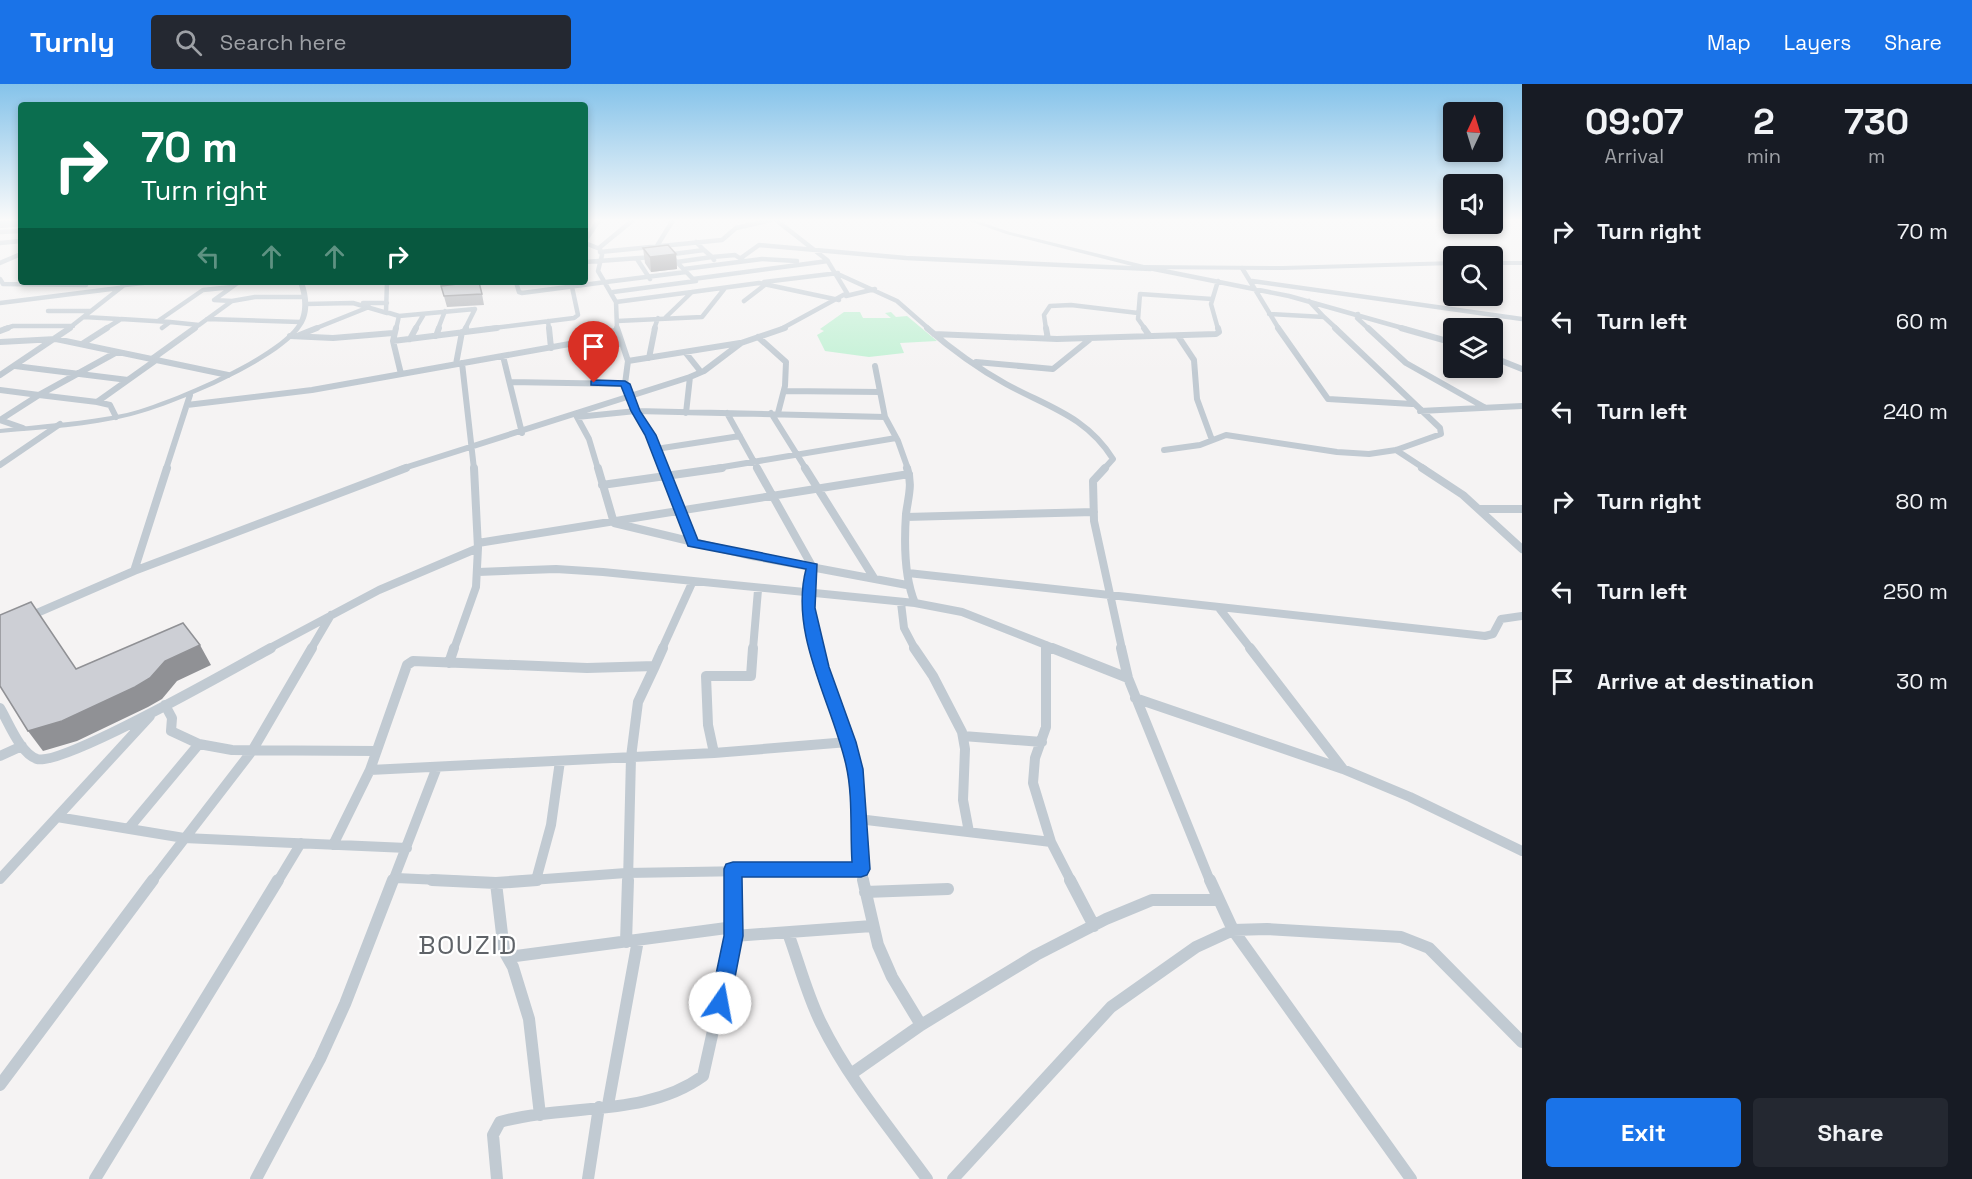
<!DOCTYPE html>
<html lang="en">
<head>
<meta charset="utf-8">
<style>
	body { margin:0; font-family:"Space Grotesk",sans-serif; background:#242831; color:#f1f3f6; height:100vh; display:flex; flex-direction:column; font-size:22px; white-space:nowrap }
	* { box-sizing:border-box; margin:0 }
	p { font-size:20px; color:#9ea1a6 }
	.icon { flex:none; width:33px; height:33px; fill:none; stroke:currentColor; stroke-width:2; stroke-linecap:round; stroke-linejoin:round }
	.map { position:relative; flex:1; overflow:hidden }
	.drawer { display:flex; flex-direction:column; background:#171b24; width:450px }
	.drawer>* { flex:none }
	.guide { position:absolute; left:18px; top:18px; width:570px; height:183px; border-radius:6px; box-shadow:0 3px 9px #0003; background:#0b6e4f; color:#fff; overflow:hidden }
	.needle { width:39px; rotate:4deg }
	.controls { position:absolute; left:1443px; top:18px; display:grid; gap:12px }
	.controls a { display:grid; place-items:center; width:60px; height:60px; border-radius:6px; background:#171b24; box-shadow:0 3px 9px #0003; font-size:30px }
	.pin { position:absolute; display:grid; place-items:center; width:51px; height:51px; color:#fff; margin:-62px -26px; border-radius:50% 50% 50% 0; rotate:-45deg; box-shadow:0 0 6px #0007 }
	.pin .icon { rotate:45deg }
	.me { position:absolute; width:66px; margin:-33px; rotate:12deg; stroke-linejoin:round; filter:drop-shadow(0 0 4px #0008) }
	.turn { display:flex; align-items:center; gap:21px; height:126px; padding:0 24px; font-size:27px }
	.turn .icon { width:78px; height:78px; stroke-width:2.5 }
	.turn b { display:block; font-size:42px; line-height:51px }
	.lanes { display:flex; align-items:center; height:57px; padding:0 24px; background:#0003; justify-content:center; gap:30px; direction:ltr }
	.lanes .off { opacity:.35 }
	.eta { display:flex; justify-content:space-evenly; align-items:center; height:102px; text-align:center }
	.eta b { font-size:36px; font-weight:700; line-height:42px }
	.button { display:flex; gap:12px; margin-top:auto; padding:12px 24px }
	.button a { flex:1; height:69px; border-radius:6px; background:#1a73e8; color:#fff; font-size:24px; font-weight:700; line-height:69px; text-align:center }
	.button a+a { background:#242831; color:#f1f3f6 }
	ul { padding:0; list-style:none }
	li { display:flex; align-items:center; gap:18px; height:90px; padding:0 24px }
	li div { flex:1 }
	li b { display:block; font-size:22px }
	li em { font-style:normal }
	header { display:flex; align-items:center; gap:36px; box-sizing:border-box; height:84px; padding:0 30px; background:#1a73e8; color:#fff }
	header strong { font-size:28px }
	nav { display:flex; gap:33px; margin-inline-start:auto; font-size:21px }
	.search { width:420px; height:54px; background:#242831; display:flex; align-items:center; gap:15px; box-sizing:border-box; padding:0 21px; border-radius:6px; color:#9ea1a6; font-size:22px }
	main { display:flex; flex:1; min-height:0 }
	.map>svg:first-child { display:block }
</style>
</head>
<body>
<header>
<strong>Turnly</strong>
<div class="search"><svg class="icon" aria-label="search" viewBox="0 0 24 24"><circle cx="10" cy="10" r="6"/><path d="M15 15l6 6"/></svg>Search here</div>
<nav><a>Map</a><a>Layers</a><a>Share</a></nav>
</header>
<main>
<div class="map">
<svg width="1522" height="1095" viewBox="0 0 1522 1095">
	<rect width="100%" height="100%" fill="#f5f3f3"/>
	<path fill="#c3f1d5" d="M844,228H860L863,234H891L885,229L891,228L896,233L907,232L937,257L900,259L904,269L869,273L825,267L817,251L824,247L820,245Z"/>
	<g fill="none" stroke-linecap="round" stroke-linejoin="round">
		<path stroke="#c1cad2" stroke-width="4.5" d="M776,136L827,176L847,209L781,245
			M0,142L21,140
			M0,148L21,147
			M585,157L599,136
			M0,159L21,157
			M585,159L600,165L602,171L598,187L616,218L617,245
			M657,162L673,136
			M599,164L633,136
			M600,168L722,156L736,144L771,136
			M666,171L704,166L696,158
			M670,171L693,195L828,177
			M741,174L759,161L906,174L1151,185
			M637,175L650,195
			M714,176L712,173L735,171L744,177
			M585,178L653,173
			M677,178L712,173L704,166
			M0,179L21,170
			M1149,184L1289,212L1406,245
			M1242,184L1279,245
			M684,185L762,175L797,177
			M840,191L897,217L929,245
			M0,195L3,200L86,201
			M1218,197L1211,220L1218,245
			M1252,197L1522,235
			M387,198L386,228L399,232L396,245
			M516,198L519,208L522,209L606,198
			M606,198L686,188
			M764,198L838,189
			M125,201L151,198
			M613,208L696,197
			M846,212L875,205
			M232,217L214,216L239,198
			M744,217L766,200
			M616,218L692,208
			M0,219L119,204
			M363,219H387
			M305,220L353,219L387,229
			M48,227H91
			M1269,230L1324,233L1309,217
			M1358,230L1357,234L1369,245
			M399,232L475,225L465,245
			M84,233L119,235
			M666,233L692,208L759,199L839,216
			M1324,233L1337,245
			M207,235L300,238
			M158,237L203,206L232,203
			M548,237L549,245
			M617,237L702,233L725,204
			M199,241L232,217L255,213H305
			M162,244L170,238L199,241L193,245
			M4,245L13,242H73
			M68,245L128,198
			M105,245L121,235L170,238
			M314,245L369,223
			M415,245L424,230
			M438,245L445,227
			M485,245L574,234L578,231L572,203
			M654,245L658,234
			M1046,245L1044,231L1050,222L1071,221L1138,229
			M1145,245L1138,235L1140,210L1212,215"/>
		<path stroke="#c1cad2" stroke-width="6" d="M396,244L393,257L401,290
			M549,244L551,264
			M617,244L628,277L625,300L664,385
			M927,244C950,264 979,285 1006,300C1048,323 1086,332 1113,375L1104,385
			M1046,244L1048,255
			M1144,244L1149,251
			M1278,244L1328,315L1412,320
			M1368,244L1406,279L1484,323
			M1401,244L1454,259
			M0,247L8,244
			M464,248L466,244
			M934,250L1057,255L1216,250L1219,248L1218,244
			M290,252L333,254L393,249
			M297,252L317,244
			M436,252L439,244
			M1178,252L1194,276L1197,315L1212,356
			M758,253L786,278L785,302L778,329
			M410,255L416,244
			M393,257L497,244
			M595,257L622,260
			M0,258L56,255L228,291
			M82,260L107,244
			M117,268L39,311L97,318L156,276
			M685,268L701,288
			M503,272L522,349
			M1492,273L1522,285
			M649,274L655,244
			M152,275L195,244
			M628,277L740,259
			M976,278L1053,285L1089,256
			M462,279L474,385
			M456,280L462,248
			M15,282L128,296
			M875,282L885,333L898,357L908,385
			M0,291L70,244
			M510,298L625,300
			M0,306L39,311L0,336
			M784,307L880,308
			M97,318L110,321L116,333
			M187,321L312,306L586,257L617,246
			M1420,327L1522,322
			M686,329L690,293
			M727,329L758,385
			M771,329L806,385
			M0,336L23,344
			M656,365L740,352
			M1164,366L1200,361L1226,351L1337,368L1369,370L1396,366L1441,350L1440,344L1335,244
			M1396,366L1425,385
			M0,381L60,340
			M166,385L190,311
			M401,385L690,293L704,287L741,259L785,244
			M598,385L589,355L577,333L636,327L885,333
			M711,385L896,354"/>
		<path stroke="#c1cad2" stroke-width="8" d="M598,384L614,439L752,472L907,501
			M663,384L693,459
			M757,384L812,482L809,527L816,565
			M805,384L874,494
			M907,384C913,400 908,414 906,430C904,459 904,493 915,519L962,528L1056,565
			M1105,384L1093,397L1094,437L1122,565
			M1422,384L1463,411L1522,465
			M602,401L722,384
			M1479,425H1522
			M906,433L1094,428
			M478,459L909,390
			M134,487L167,384
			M478,488L556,485L603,488L915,519
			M908,489L1485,552L1493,550L1501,535L1522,532
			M901,519L904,544L915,565
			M1219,524L1251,565
			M30,532L134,487L406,384
			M1046,561V565
			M268,565L379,506L478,464L474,384
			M311,565L331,531
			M454,565L476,503L478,464
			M662,565L692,499
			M753,565L758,506"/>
		<path stroke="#c1cad2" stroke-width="10" d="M816,564L848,658
			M914,564L933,592L962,648L965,665L963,716L969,748
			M1046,564V643L1035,674L1033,699L1051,758L1071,797
			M1052,564L1128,594
			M1121,564L1128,594L1210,797
			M1250,564L1343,685
			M449,579L454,564
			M655,582L663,564
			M1135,614L1343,685L1410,713L1522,767
			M165,621L172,634L171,647L199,660L232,666L376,667
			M0,624C9,639 20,669 37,675C62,683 238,582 271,564
			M963,652L1042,658
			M714,669L708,641L706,592H751L753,564
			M0,672L22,662
			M370,686L407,581L413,577L587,584L655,582L638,618L631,673L628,797
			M57,733L184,754L407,764
			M858,735L1051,758
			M128,745L199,660
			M333,761L370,686L714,669L848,658L855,685L861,785L626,789L518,797
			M733,785V797
			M861,785L864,797
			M396,794L462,797
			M0,795L150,632
			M536,796L551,741L560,677
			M152,797L252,667L312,564
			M278,797L301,759
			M393,797L437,683"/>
		<path stroke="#c1cad2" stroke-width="12" d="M432,796L496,799L537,796
			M863,796L878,861L892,893L921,941
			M1070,796L1094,842
			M1210,796L1233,846L1411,1095
			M496,799L504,867L513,883L529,935L540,1031
			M865,808L948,805
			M788,849C799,879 807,911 821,939C849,996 890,1044 927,1095
			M734,852L872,842
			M626,858L628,796
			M508,873L734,843
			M851,990L921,941L1036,871L1106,835L1152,816H1218
			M0,1001L153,796
			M608,1021L638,856
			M95,1095L278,796
			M256,1095L320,975L345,920L393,796
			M497,1095L493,1051L500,1038C567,1019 645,1034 703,992L734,852L733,796
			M588,1095L599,1023
			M953,1095L1111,923L1196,863L1233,846L1267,845L1401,853L1429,864L1522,958"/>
		<path fill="#c1cad2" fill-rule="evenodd" d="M967,136H974L1010,148L1144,181L1283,182L1454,177V181L1283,186L1144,185L1006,150Z
			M1492,177H1522V181H1492Z
			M298,198H304C309,212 311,229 302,242C280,277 172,322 131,332C88,343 44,345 0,349V345C42,340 85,338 127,329C167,319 272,275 296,242C305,229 303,212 298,198Z"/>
		<path fill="#b3c2d1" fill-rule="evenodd" d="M21,136V139L0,141V137Z"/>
	</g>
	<path fill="#b0b2b7" d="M643,164L676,170L677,185L651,188L645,179Z
		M441,202L482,210L484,221L447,223Z"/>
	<path fill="#909195" d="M676,170L677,185L651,188L650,173Z
		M200,561L211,581L177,597L162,615L148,623L77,657L43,667L28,647L165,577Z"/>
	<path fill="#cdcfd5" stroke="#909195" stroke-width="1.5" d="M668,161L676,170L650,173L643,164Z
		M474,198H479L482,210L444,212L441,202Z
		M31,518L76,585L183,539L200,561L165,577L150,594L135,603L62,637L28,647L0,602V531Z"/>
	<linearGradient id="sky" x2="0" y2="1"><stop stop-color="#85c3ea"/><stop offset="0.47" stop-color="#fafafa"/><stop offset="1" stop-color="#fafafa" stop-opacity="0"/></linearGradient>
	<rect width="1522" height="289" fill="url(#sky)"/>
	<path fill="#1a73e8" stroke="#114b97" stroke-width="1.5" d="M594,296L625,297L630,300L640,327L656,351L698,456L817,480L815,524L829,583L856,658L863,685L870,785L867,791L861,793H742L743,852L730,919L727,926L720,929L713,926L710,919L724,852V785L726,780L733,778H852C850,747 853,711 846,681C832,618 789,551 806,485L688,462L645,351L631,327L621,302L591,301V297Z"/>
	<g text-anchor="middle" stroke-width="4.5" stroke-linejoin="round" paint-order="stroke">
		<g font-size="26" letter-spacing="1.5" fill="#5f6368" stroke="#fff">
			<text x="468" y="870">BOUZID</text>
		</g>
	</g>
</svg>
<div class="controls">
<a><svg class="needle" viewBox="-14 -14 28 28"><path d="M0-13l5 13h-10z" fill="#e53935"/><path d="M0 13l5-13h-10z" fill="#9ea1a6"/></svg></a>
<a><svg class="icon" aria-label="sound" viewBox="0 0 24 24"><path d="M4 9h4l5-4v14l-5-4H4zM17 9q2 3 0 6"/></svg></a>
<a><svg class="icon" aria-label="search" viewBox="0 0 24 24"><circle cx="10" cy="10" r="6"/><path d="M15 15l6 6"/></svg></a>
<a><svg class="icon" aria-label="layers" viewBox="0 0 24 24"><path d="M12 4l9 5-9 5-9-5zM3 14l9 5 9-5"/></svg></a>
</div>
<div class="pin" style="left:594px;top:299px;background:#d93025"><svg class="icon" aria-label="arrive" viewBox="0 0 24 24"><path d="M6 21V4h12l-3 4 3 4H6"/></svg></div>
<svg class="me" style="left:720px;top:919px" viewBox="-20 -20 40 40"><circle r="19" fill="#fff"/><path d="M0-13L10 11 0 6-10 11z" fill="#1a73e8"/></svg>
<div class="guide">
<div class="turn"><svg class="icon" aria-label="right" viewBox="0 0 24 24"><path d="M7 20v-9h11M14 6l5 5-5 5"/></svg><div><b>70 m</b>Turn right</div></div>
<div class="lanes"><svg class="icon off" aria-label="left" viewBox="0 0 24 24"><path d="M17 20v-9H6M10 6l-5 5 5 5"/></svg><svg class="icon off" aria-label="ahead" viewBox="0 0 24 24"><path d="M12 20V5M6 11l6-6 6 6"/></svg><svg class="icon off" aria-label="ahead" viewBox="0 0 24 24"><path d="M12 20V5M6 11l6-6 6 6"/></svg><svg class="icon" aria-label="right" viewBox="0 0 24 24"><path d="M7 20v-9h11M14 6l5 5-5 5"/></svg></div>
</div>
</div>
<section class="drawer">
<div class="eta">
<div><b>09:07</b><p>Arrival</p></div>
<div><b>2</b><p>min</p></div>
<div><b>730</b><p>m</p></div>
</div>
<ul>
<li><svg class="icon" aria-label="right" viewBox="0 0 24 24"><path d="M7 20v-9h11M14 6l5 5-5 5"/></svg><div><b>Turn right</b></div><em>70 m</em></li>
<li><svg class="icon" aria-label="left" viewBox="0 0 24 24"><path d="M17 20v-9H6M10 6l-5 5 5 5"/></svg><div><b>Turn left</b></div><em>60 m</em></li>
<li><svg class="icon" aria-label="left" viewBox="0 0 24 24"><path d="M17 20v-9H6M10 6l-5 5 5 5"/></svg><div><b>Turn left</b></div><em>240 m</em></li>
<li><svg class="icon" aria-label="right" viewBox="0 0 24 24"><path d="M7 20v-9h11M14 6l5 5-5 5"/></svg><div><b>Turn right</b></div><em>80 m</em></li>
<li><svg class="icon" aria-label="left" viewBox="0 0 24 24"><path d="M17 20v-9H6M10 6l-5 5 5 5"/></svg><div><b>Turn left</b></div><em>250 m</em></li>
<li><svg class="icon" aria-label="arrive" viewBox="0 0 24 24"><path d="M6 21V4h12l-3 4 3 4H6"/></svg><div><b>Arrive at destination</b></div><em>30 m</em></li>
</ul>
<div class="button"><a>Exit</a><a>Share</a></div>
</section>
</main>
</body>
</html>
